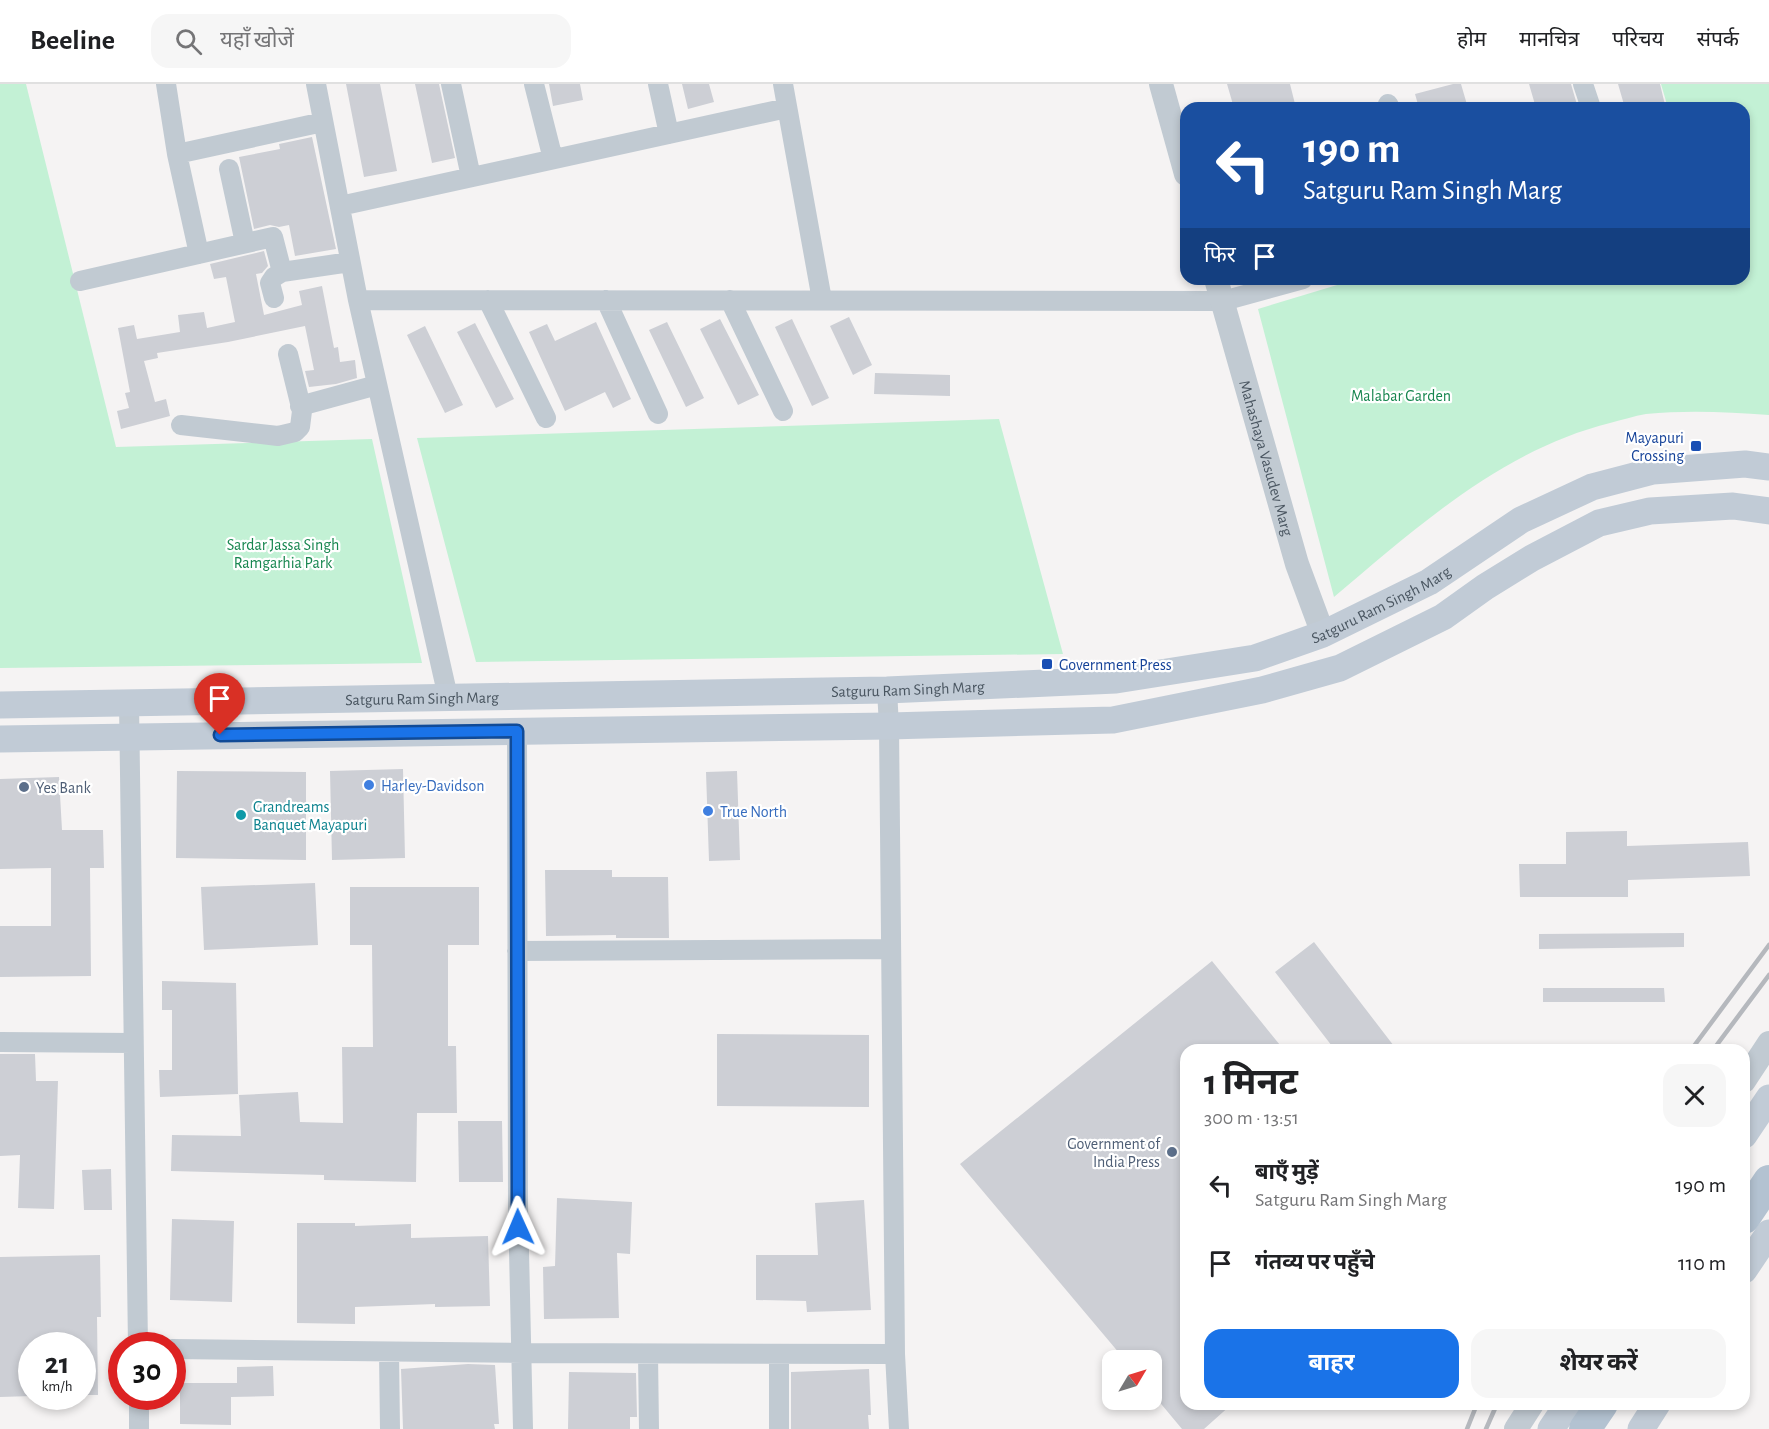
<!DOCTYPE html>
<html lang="hi">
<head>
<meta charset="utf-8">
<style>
	body { margin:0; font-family:"Alegreya Sans","Noto Sans Devanagari",sans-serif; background:#f6f6f6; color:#202124; height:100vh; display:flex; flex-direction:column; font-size:22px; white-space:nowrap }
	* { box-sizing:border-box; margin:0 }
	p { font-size:20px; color:#757577 }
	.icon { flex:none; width:33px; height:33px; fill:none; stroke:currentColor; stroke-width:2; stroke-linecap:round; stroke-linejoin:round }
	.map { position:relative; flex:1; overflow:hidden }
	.details { position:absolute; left:1180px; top:960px; width:570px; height:366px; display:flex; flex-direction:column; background:#fff; border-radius:18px; box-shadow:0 3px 9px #0003 }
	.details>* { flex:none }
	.guide { position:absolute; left:1180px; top:18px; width:570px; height:183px; border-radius:18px; box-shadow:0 3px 9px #0003; background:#1a4fa0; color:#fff; overflow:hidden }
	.needle { width:39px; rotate:52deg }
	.controls { position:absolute; left:1102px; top:1266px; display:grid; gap:12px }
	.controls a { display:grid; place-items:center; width:60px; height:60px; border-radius:12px; background:#fff; box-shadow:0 3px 9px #0003; font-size:30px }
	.speed { position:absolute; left:18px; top:1248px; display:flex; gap:12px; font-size:30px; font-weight:700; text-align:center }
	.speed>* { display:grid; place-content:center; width:78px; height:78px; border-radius:50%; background:#fff; box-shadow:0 3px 9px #0003; line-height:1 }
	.speed small { font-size:15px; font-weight:400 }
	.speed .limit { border:9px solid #d22; background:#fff; color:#111 }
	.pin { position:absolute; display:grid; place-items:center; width:51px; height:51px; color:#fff; margin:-62px -26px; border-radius:50% 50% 50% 0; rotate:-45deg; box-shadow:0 0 6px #0007 }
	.pin .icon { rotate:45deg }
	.me { position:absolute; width:66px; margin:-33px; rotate:359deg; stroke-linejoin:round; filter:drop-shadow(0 0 4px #0008) }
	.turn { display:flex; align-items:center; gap:21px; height:126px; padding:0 24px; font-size:27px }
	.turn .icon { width:78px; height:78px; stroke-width:2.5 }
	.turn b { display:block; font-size:42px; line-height:51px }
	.then { display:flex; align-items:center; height:57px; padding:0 24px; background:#0003; gap:12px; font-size:22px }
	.round { display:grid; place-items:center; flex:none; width:63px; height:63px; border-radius:18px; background:#f6f6f6 }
	.headline { display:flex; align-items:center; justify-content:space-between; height:102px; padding:0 24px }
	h1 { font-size:36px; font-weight:700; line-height:45px }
	.action { display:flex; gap:12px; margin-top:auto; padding:12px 24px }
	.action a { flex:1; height:69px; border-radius:18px; background:#1a73e8; color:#fff; font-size:24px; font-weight:700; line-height:69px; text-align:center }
	.action a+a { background:#f6f6f6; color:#202124 }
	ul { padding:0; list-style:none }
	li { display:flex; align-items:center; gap:18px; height:78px; padding:0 24px }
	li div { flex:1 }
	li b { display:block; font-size:22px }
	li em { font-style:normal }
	header { display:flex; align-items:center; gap:36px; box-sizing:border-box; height:84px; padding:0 30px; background:#fff; border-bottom:2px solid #e0e0e0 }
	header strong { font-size:28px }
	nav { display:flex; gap:33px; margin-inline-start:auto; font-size:21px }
	.search { width:420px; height:54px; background:#f6f6f6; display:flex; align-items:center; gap:15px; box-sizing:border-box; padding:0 21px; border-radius:18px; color:#757577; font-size:22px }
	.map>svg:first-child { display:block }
</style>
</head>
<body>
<header>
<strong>Beeline</strong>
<div class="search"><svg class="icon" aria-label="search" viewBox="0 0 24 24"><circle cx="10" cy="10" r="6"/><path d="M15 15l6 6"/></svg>यहाँ खोजें</div>
<nav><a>होम</a><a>मानचित्र</a><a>परिचय</a><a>संपर्क</a></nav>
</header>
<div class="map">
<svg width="1769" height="1345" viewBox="0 0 1769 1345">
	<rect width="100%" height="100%" fill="#f5f3f3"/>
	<path fill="#c3f1d5" d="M0,0H26L116,363L372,355L422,579L0,584Z
		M1661,0H1769V331C1728,328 1687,326 1646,330C1634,332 1622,336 1610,339C1502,366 1417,443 1334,513L1258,225L1357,195H1744V24H1668Z
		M999,335L1063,570L476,578L417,354Z"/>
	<path fill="#cdcfd5" d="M346,0H380L397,87L364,93Z
		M415,0H439L455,74L432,79Z
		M549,0H580L583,16L553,22Z
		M682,0H709L714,18L688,25Z
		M1227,0H1290L1295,20L1279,24H1234Z
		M1453,0H1461L1468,24H1419L1415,10Z
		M1529,0H1571L1578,24H1536Z
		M1618,0H1660L1665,21L1654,24H1625Z
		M312,53L336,165L295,172L289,141L279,143L270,141L254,145L239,73L280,65L279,60Z
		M264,167L268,182L262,189L256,190L264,231L302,221L299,207L322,202L334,264L338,263L340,278L355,276L357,294L336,300L309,303L305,287L314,286L305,242L228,258L157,269L158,274L144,277L155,318L166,315L170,332L121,345L117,327L129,324L125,309L130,308L118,244L134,241L137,255L180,248L178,231L204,228L207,244L235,238L226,193L214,195L210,180Z
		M849,233L872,281L853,291L830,242Z
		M720,235L759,311L738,321L700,245Z
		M792,235L829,314L812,322L775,243Z
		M596,238L631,315L613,324L605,308L565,327L529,248L547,240L555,257Z
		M667,238L704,314L686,323L649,246Z
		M475,239L514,315L496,324L457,248Z
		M425,242L463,321L445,329L407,251Z
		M875,289L950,291V312L874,310Z
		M403,685L405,774L332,776L330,687Z
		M177,687L306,688V776L176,774Z
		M737,687L740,776L709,777L706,688Z
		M59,693L62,746H103L104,784H90L91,892L0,893V842H51V784L0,785V695Z
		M1627,747V762L1748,758L1750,792L1628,796V813H1520L1519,780H1566V748Z
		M545,786H612V793H668L669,854H616V851L546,852Z
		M315,799L318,861L204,866L201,803Z
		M350,803H479V861H448V962H456L457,1029H417L416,1098L324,1096V1091L171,1087L172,1051L241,1052L239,1011L298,1008L300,1038L343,1039L342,963H373L372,861H350Z
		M1684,849V863L1539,865V850Z
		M1314,858L1397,966H1335L1275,888Z
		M1212,877L1284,966H1186V1320H1232L1204,1345H1182L1152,1309V1276H1125L960,1080Z
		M162,897L236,899L238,1010L160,1013L159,986H172V926H162Z
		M1543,904H1664L1665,918H1543Z
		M717,950L869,951V1023L717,1022Z
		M0,970H35L36,997H58L54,1125L18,1124L20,1071L0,1072Z
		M458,1037H502L503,1098H459Z
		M111,1085L112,1126H84L82,1086Z
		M557,1114L632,1118L630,1170L617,1169L619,1234L544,1235L543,1183L555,1182Z
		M864,1116L871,1226L807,1228L806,1217L756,1216V1171H818L815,1119Z
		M172,1135L234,1137L232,1218L170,1216Z
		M297,1139H355V1142L411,1140V1154L488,1152L490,1222L435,1223V1220L355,1223V1240L297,1239Z
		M100,1171L101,1233H97L98,1311H82V1262H32V1312L0,1313V1173Z
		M468,1280L495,1281L499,1340H494L495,1345H403L401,1285Z
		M273,1282L274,1312L231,1313V1341L180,1340V1299H237V1283Z
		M869,1285L871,1331H868L869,1345H791V1288Z
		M569,1288L636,1289L637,1333H630V1345H568Z"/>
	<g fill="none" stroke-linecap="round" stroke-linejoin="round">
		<path stroke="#c1cad2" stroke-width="20" d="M166,0L177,70L323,38
			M316,0L358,216L448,613
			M451,0L471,93
			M534,0L553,75
			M658,0L669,50
			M783,0L822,216
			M1583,0L1591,24
			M1388,20L1390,24
			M177,70L199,170
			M229,85L245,159
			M340,122L787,24
			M80,197L273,153L282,188
			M274,214L270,199L274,193L282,188L350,178
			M358,216L1223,217L1303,195
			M488,216L546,334
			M606,216L658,330
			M730,216L783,327
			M300,322L377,301
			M181,341L278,352L295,348L300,343L302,327L288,270
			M887,606L889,642L895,1270L899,1345
			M129,618L138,1262
			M517,647L518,1122L523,1345
			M517,867L891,865
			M0,958L133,959
			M172,1265L522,1269L895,1270
			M389,1268L390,1345
			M648,1270L649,1345
			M139,1312V1345
			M779,1345V1270"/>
		<g stroke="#c1cad2" stroke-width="24">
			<path d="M1161,0L1186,90"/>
			<path id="s1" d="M1216,195L1297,480L1323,550"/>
			<path d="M1744,997L1769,959"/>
			<path d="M1516,1345L1532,1320"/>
		</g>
		<g stroke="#c1cbd6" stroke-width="27">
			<path id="s2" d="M0,621L887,606L1116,596L1255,574L1323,550L1429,498L1521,436L1592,403L1653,387L1745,380L1769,383"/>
			<path d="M0,655L889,642L1113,636L1262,606L1340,584L1443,533L1485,503L1532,474L1599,439L1650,427L1733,422L1769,427"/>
			<path d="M1744,1051L1769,1014"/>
			<path d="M1744,1186L1769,1149"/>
			<path d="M1551,1345L1568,1320"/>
			<path d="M1641,1345L1657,1320"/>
		</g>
		<path stroke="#b3c2d1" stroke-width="32" d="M1744,1134L1769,1097
			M1585,1345L1602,1320"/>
		<path stroke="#b5b8bd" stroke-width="4.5" d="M1691,966L1769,861
			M1713,966L1769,891
			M1467,1345L1477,1320
			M1486,1345L1497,1320"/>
	</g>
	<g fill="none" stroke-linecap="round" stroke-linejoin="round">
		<defs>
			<path id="route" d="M220,651L517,647L518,1143"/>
		</defs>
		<use href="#route" stroke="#114b97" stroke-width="15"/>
		<use href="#route" stroke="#1a73e8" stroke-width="10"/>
	</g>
	<g fill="#1a4fb4" stroke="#fff" stroke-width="2">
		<rect x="1690" y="356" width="12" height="12" rx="3"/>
		<rect x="1041" y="574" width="12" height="12" rx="3"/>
	</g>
	<g fill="#3f7fe0" stroke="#fff" stroke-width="2">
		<circle cx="369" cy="701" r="6"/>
		<circle cx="708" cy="727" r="6"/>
	</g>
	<g fill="#5c6f8a" stroke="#fff" stroke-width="2">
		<circle cx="24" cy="703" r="6"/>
		<circle cx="1172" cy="1068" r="6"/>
	</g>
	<circle fill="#0f9aa8" stroke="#fff" stroke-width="2" cx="241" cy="731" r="6"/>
	<g text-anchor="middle" stroke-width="4.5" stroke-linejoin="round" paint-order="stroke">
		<g font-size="16" fill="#17864f" stroke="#fff">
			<text x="1401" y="317">Malabar Garden</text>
			<text x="283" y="466">Sardar Jassa Singh<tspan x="283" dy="18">Ramgarhia Park</tspan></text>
		</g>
		<g font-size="16" fill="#164399" stroke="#fff" text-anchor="end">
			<text x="1684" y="359">Mayapuri<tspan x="1684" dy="18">Crossing</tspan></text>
			<text x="1059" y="586" text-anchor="start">Government Press</text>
		</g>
		<g font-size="16" fill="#4a5661" stroke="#fff">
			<text dy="6" stroke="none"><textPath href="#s1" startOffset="186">Mahashaya Vasudev Marg</textPath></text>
			<text dy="6" stroke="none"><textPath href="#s2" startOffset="1394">Satguru Ram Singh Marg</textPath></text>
			<text dy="6" stroke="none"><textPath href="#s2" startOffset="908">Satguru Ram Singh Marg</textPath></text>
			<text dy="6" stroke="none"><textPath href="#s2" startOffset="422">Satguru Ram Singh Marg</textPath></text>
		</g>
		<g font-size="16" fill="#366cbe" stroke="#fff" text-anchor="start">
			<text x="381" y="707">Harley-Davidson</text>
			<text x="720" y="733">True North</text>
		</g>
		<g font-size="16" fill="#4e5e75" stroke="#fff" text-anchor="start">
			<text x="36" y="709">Yes Bank</text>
			<text x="1160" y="1065" text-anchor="end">Government of<tspan x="1160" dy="18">India Press</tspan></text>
		</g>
		<g font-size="16" fill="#0d838f" stroke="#fff" text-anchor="start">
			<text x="253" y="728">Grandreams<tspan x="253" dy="18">Banquet Mayapuri</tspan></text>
		</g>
	</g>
</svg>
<div class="controls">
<a><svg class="needle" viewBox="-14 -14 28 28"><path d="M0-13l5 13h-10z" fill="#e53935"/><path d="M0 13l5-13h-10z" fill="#757577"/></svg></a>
</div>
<div class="speed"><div>21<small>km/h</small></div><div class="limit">30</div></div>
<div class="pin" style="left:220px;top:651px;background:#d93025"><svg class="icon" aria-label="arrive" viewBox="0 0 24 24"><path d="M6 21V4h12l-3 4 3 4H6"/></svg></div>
<svg class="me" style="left:518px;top:1143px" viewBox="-20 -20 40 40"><path d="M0-17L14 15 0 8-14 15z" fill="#1a73e8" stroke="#fff" stroke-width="4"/></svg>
<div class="guide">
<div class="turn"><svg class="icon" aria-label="left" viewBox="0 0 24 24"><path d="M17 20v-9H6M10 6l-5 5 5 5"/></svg><div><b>190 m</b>Satguru Ram Singh Marg</div></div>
<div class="then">फिर<svg class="icon" aria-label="arrive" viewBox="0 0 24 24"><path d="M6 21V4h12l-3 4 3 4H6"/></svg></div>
</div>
<section class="details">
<div class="headline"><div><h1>1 मिनट</h1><p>300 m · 13:51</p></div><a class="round"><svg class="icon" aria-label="close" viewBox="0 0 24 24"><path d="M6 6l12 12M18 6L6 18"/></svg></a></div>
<ul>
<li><svg class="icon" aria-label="left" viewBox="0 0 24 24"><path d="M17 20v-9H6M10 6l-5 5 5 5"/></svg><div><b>बाएँ मुड़ें</b><p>Satguru Ram Singh Marg</p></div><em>190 m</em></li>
<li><svg class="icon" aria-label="arrive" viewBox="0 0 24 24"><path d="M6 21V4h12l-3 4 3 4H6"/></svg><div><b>गंतव्य पर पहुँचे</b></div><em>110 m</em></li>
</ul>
<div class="action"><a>बाहर</a><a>शेयर करें</a></div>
</section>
</div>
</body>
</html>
